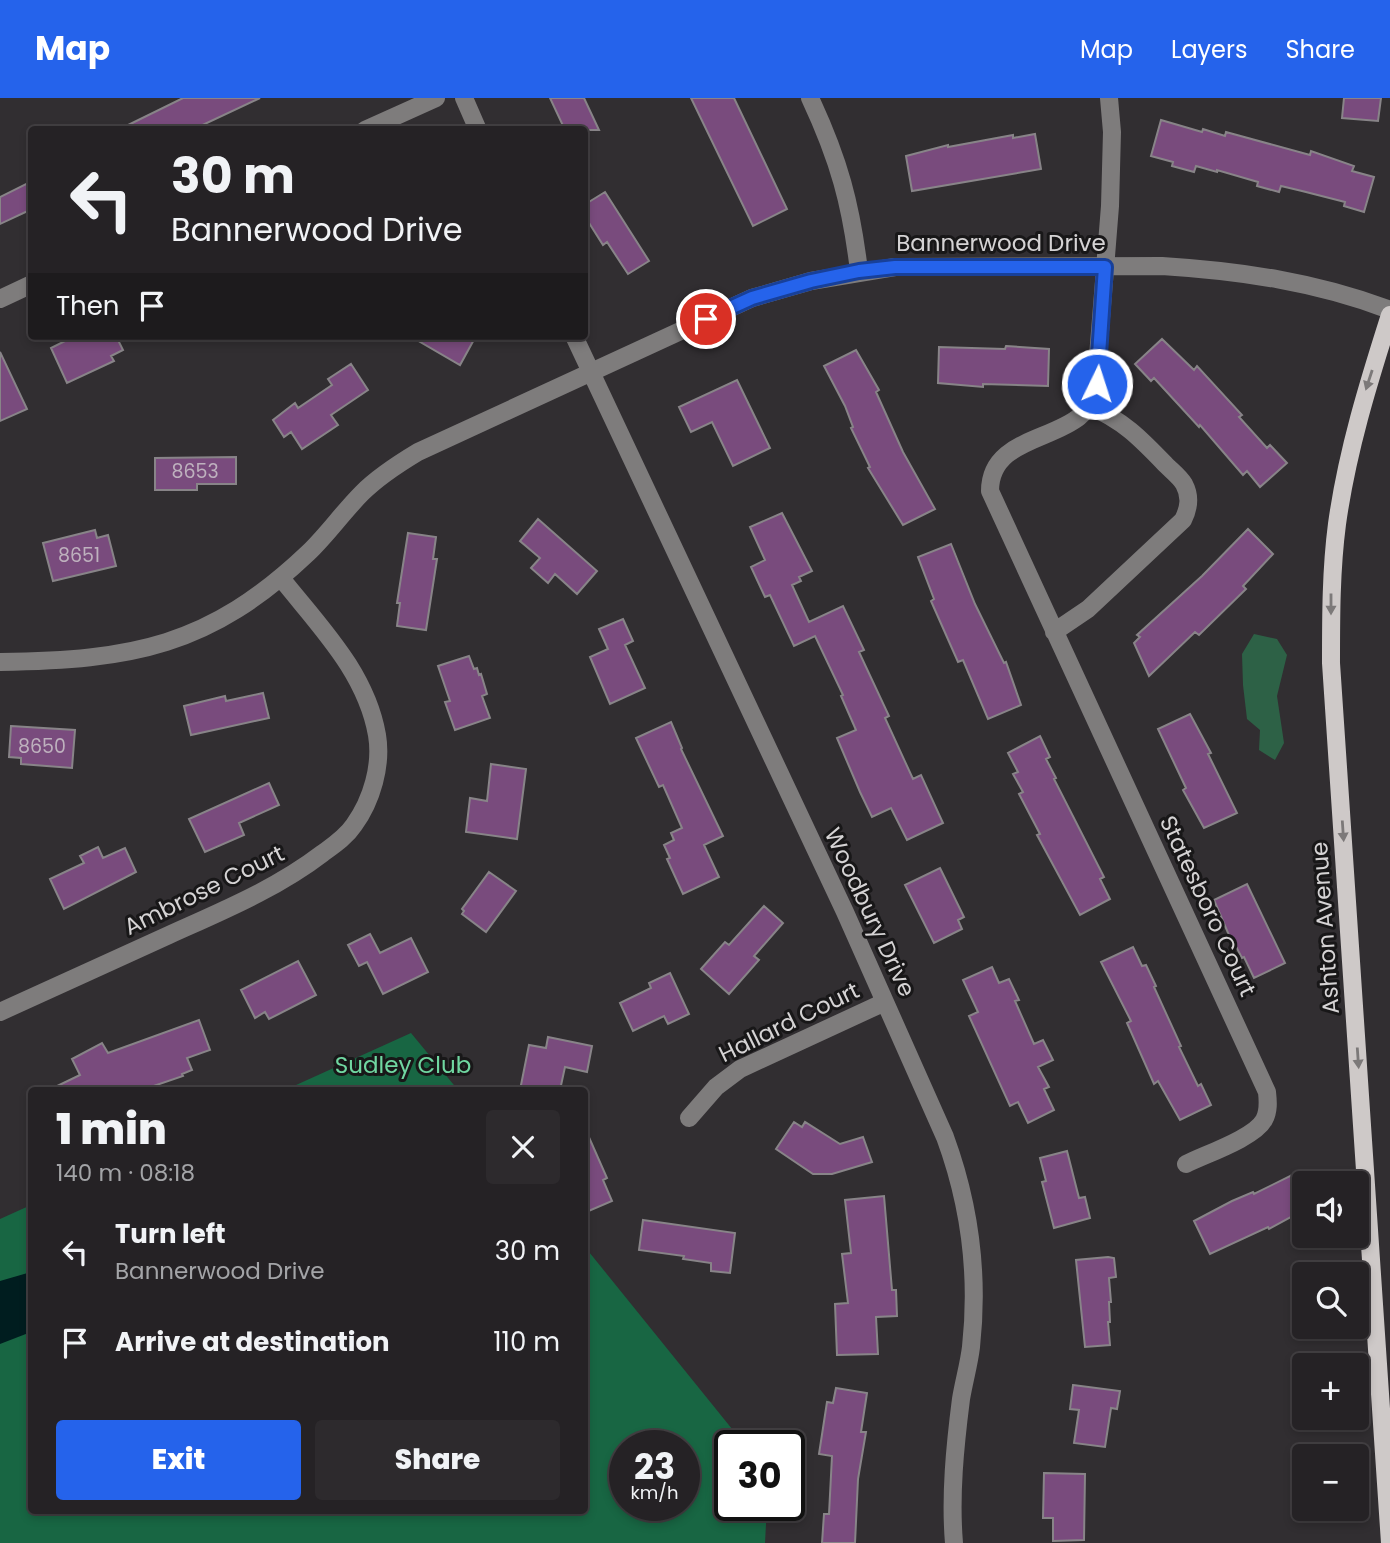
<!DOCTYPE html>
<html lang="en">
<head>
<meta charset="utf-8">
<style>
	body { margin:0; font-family:Poppins,sans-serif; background:#2d2a2d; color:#f1f3f6; height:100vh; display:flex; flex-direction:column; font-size:26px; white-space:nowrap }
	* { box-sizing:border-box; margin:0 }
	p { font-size:23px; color:#a3a4a7 }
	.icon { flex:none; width:38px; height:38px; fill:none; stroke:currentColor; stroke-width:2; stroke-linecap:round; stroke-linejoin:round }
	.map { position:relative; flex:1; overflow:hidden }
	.drawer { position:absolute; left:28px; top:989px; width:560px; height:427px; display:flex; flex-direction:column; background:#252225; border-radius:7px; box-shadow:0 4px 10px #0003,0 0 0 2px #423f42 }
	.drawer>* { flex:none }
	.top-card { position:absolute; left:28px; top:28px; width:560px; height:214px; border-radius:7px; box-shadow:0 4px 10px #0003,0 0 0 2px #423f42; background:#252225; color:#f1f3f6; overflow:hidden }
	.buttons { position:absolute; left:1292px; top:1073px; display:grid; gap:14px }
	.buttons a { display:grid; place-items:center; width:77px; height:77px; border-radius:7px; background:#252225; box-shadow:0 4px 10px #0003,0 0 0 2px #423f42; font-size:35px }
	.speed { position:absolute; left:609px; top:1332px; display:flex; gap:14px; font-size:35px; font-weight:700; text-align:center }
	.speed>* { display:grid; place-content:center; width:91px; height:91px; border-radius:50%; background:#252225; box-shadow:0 4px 10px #0003,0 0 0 2px #423f42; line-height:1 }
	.speed small { font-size:18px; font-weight:400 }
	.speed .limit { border:4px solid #111; border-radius:10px; background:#fff; color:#111 }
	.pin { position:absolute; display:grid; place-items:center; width:60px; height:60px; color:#fff; margin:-30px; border:4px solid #fff; border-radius:50%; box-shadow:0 2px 7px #0007 }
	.me { position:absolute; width:77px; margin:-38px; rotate:4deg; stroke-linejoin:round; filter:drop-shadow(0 0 5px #0008) }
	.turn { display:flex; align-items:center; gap:24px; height:147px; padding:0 28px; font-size:32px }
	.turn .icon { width:91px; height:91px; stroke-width:2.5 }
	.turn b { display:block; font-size:49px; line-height:60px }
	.then { display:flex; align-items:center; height:66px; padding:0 28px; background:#0003; gap:14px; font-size:26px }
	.round { display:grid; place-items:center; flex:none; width:74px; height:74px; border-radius:7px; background:#2d2a2d }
	.overview { display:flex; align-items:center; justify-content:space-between; height:119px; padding:0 28px }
	h1 { font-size:42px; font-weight:800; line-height:52px }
	.primary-button { display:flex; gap:14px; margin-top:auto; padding:14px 28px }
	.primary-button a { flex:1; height:80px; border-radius:7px; background:#2563eb; color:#fff; font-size:28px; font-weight:800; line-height:80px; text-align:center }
	.primary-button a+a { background:#2d2a2d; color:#f1f3f6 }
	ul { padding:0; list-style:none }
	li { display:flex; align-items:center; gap:21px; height:91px; padding:0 28px }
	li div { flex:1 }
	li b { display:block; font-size:26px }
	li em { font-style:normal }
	header { display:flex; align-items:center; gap:42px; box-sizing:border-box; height:98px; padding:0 35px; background:#2563eb; color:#fff }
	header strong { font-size:33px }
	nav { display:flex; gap:38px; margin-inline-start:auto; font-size:24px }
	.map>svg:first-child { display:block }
</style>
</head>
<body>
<header>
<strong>Map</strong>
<nav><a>Map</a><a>Layers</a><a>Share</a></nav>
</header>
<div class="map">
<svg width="1390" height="1445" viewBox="0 0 1390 1445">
	<rect width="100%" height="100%" fill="#312e31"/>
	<path fill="#2d6146" d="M1254,536L1277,541L1287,557L1277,598L1284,645L1275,662L1259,652L1260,632L1247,621L1243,587L1242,556Z"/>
	<path fill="#186643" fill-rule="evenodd" d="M411,935L458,992H285Z
		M31,1107L32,1412H584L585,1149L745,1347L730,1348V1407H767L765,1445H0V1121ZM625,1348H684V1407H625Z"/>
	<path fill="#001d1f" d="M31,1174V1234L0,1246V1183Z"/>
	<path fill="#794b7d" stroke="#888488" stroke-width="2" d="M183,0H260L192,32H118Z
		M550,0H584L599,32H565Z
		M691,0H734L787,111L753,128Z
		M1344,0H1381L1378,23L1342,20Z
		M1161,22L1202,34L1203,31L1225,38L1226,34L1310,57L1311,53L1354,68L1352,73L1374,79L1364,114L1344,108L1345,104L1302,93L1281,88L1279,94L1257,88L1258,84L1217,72V74L1196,68L1194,74L1172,68L1173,64L1151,58Z
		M1035,36L1041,71L912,93L906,58L948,47V49L1013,37V40Z
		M32,83V111L0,126V99Z
		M605,94L649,163L628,176L607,144L603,147L584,117V107Z
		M75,238H116L123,252L111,258L114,263L67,285L51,250Z
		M410,238H476L460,267Z
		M1162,241L1194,272L1197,268L1242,317L1239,319L1267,350L1270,347L1287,365L1260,389L1247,373L1243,377L1200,327L1199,329L1154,280L1151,283L1135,266Z
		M1006,248L1049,251L1048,288L983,286V289L938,285L939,249L1005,251Z
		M856,252L879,292L876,294L903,354L935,411L903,427L868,370L870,369L851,330L853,329L845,308L824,268Z
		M0,254L27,311L0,323Z
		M351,266L368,292L331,317L338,327L302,351L291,334L284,339L273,322L295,305L298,310L332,287L328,281Z
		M737,282L770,350L733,368L712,324L691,334L679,309Z
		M236,359V386H197V392H155V360Z
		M782,415L812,473L799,479L801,483L792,487L809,524L843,508L864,552L859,554L889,618L885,620L913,681L921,677L943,725L907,742L891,710L872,719L860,694L837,640L856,632L841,598L843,597L815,538L794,548L770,497L765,499L751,469L765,462L750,429Z
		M538,421L597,473L577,496L555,476L548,485L531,470L540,460L520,443Z
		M1248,431L1273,456L1243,488L1246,491L1199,537L1195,534L1149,578L1134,545L1140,539L1137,537L1202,478Z
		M95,432L97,440L108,437L116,468L53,483L43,445Z
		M408,435L436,439L433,461H437L426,532L397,528L400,505H397Z
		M951,446L975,506L1004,565L1006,564L1021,607L988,621L963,562L958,564L931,503L934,501L918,459Z
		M623,521L633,543L625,547L645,590L610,606L590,559L608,551L599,531Z
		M469,558L474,571L477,570L479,577L481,576L487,596L482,598L490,620L455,632L445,604L450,603L438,568Z
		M263,595L269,620L191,637L184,608L225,598L226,603Z
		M1190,616L1211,655L1208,656L1237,715L1204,730L1183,692L1186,690L1158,631Z
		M671,624L682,650L681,651L723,738L704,747L719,779L683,796L667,761L670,760L664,747L674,742L671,735L682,730L663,687L659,689L636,640Z
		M11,628L75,632L72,670L21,666V660L9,659Z
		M1040,638L1050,659L1046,661L1056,680L1054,681L1104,779L1100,781L1110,801L1080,817L1037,737L1040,736L1019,696L1023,694L1013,676L1018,674L1008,655Z
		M491,666L526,671L517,741L466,734L470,700L487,703Z
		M269,685L279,707L239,725L244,737L205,754L189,721Z
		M98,749L103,760L125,750L136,774L64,811L50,781L84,765L80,758Z
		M940,770L964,819L958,822L962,831L934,845L905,787Z
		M489,774L516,793L486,834L462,816L464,813L462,811Z
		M1247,786L1285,865L1254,880L1244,859L1242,860L1232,841L1231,842L1214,802Z
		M764,808L783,825L754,858L759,862L729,896L701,871L725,844L729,847Z
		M370,836L380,855L411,840L428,874L383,896L367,864L359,868L348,847Z
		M1133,849L1142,868L1146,867L1156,888L1154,889L1181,948L1179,949L1198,988L1201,986L1211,1007L1180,1022L1158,983L1154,986L1127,925L1131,923L1101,864Z
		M298,863L316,897L269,921L265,914L255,920L241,892Z
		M992,869L999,885L1009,881L1019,902L1015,903L1034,946L1043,942L1053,962L1038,969L1049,989L1044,991L1054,1012L1028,1025L1018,1004L1010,1008L969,918L978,914L963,882Z
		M670,875L689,916L668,926L664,918L633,933L620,905L651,890L649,885Z
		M199,922L210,952L187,960L192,972L182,976L183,978L142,992H49L80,977L72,961L102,945L108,955Z
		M548,939L592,948L587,974L565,969L560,992H520L529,947L546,950Z
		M794,1024L802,1029L805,1024L840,1046L863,1039L872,1064L832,1076H813L776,1051Z
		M584,1028L607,1080L603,1082L612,1103L584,1115Z
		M1067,1053L1079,1100L1085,1099L1090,1120L1054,1130L1042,1084L1046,1083L1040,1060Z
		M1292,1077L1304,1101V1112L1269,1131L1268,1129L1210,1156L1194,1123L1232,1103L1253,1094L1254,1096Z
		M884,1098L892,1192H896L897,1218L876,1219L878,1256L837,1257L835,1206L848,1205L842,1156L851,1155L845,1102Z
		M643,1122L735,1135L730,1175L711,1173V1165L683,1161L684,1158L639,1152Z
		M1108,1159L1114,1160L1116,1179L1109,1180L1111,1204H1109L1110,1224H1108L1110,1247L1085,1249L1076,1162Z
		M1073,1287L1120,1293L1117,1311L1111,1310L1105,1349L1074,1345L1079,1312L1070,1311Z
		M836,1290L867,1295L861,1334H866L858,1381L855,1445H822L824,1416H829L832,1358L819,1356L827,1304L833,1305Z
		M1044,1375L1085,1376L1084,1442L1053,1443V1420H1043Z"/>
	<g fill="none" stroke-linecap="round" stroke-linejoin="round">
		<path stroke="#7e7c7c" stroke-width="18" d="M464,0L478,32
			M810,0C839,62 851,106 859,173
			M1109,0L1112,34L1110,108L1095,296C1091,305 1086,313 1079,319C1049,343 990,343 990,393L1267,994C1268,1003 1269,1013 1264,1022C1254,1040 1206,1056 1186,1066
			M365,32L436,0
			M0,201L32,186
			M574,238L845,814L945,1039C970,1107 979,1176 971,1249C969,1266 964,1283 961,1301C955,1348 950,1398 954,1445
			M1054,534L1088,511L1183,422C1189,410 1191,399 1184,386C1180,379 1172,373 1166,367C1141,341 1123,322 1089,308
			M0,564C132,562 209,549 308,455C327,437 343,414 362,395C378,379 398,366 418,354L752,200L811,183L895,169L1162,168C1241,173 1317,184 1390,212
			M0,914C56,888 113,863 169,837C222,813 276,791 323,755C334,747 346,739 354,727C372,702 382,667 377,637C366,574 319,528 281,480
			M689,1020L716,989L740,971L885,904"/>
		<path stroke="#cec9c8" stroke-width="18" d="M1390,1445L1331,565C1331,518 1331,472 1337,426C1347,354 1368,286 1390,217"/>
	</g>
	<defs><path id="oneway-solid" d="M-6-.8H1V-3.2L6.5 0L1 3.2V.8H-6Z" transform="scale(1.75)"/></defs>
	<g fill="#7c7979">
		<use href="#oneway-solid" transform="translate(1369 282) rotate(108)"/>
		<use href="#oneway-solid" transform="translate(1331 506) rotate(90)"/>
		<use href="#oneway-solid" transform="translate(1343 733) rotate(86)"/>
		<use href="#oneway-solid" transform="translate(1358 960) rotate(86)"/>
	</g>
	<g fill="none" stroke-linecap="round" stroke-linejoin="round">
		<defs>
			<path id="route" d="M706,221L752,200L811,183L859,173L895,169H1105L1097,286"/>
		</defs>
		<use href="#route" stroke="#184099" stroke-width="18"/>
		<use href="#route" stroke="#2563eb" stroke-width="12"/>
	</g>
	<g text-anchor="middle" stroke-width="6" stroke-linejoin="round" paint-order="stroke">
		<g font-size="19" fill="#beb1be">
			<text x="195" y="380">8653</text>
			<text x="79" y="464">8651</text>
			<text x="42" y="655">8650</text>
		</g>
		<g font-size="23" fill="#d5d3d4" stroke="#181718">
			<text x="1001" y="153">Bannerwood Drive</text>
			<text transform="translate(204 792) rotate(-26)" y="8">Ambrose Court</text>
			<text transform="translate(1208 808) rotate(65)" y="8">Statesboro Court</text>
			<text transform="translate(870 814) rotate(65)" y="8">Woodbury Drive</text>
			<text transform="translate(1325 830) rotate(-94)" y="8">Ashton Avenue</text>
			<text transform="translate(789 924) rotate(-26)" y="8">Hallard Court</text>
		</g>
		<g font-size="23" fill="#70d7a1" stroke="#181718">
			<text x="403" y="975">Sudley Club</text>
		</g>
	</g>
</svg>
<div class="buttons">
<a><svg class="icon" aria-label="sound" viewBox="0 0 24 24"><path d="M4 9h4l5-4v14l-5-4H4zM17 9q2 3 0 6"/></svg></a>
<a><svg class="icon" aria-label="search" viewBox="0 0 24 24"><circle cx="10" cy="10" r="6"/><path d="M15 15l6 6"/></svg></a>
<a>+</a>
<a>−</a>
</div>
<div class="speed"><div>23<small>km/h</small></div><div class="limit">30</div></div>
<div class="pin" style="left:706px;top:221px;background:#d93025"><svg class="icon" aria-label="arrive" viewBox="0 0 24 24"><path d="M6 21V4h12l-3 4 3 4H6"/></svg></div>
<svg class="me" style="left:1097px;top:286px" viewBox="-20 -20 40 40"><circle r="17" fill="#2563eb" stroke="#fff" stroke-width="3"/><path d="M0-11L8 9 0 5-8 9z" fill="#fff"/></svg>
<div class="top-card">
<div class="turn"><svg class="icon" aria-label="left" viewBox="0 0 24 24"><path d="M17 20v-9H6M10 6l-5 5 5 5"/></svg><div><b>30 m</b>Bannerwood Drive</div></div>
<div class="then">Then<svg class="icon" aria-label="arrive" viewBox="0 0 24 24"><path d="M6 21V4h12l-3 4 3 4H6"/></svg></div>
</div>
<section class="drawer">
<div class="overview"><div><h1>1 min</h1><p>140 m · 08:18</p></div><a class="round"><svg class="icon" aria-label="close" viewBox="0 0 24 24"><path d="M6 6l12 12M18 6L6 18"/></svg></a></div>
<ul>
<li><svg class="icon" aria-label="left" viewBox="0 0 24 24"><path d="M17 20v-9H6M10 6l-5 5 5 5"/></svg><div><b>Turn left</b><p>Bannerwood Drive</p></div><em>30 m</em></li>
<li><svg class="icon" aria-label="arrive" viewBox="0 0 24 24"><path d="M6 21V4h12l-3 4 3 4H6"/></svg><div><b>Arrive at destination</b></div><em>110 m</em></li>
</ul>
<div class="primary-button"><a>Exit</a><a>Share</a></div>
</section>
</div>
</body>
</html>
